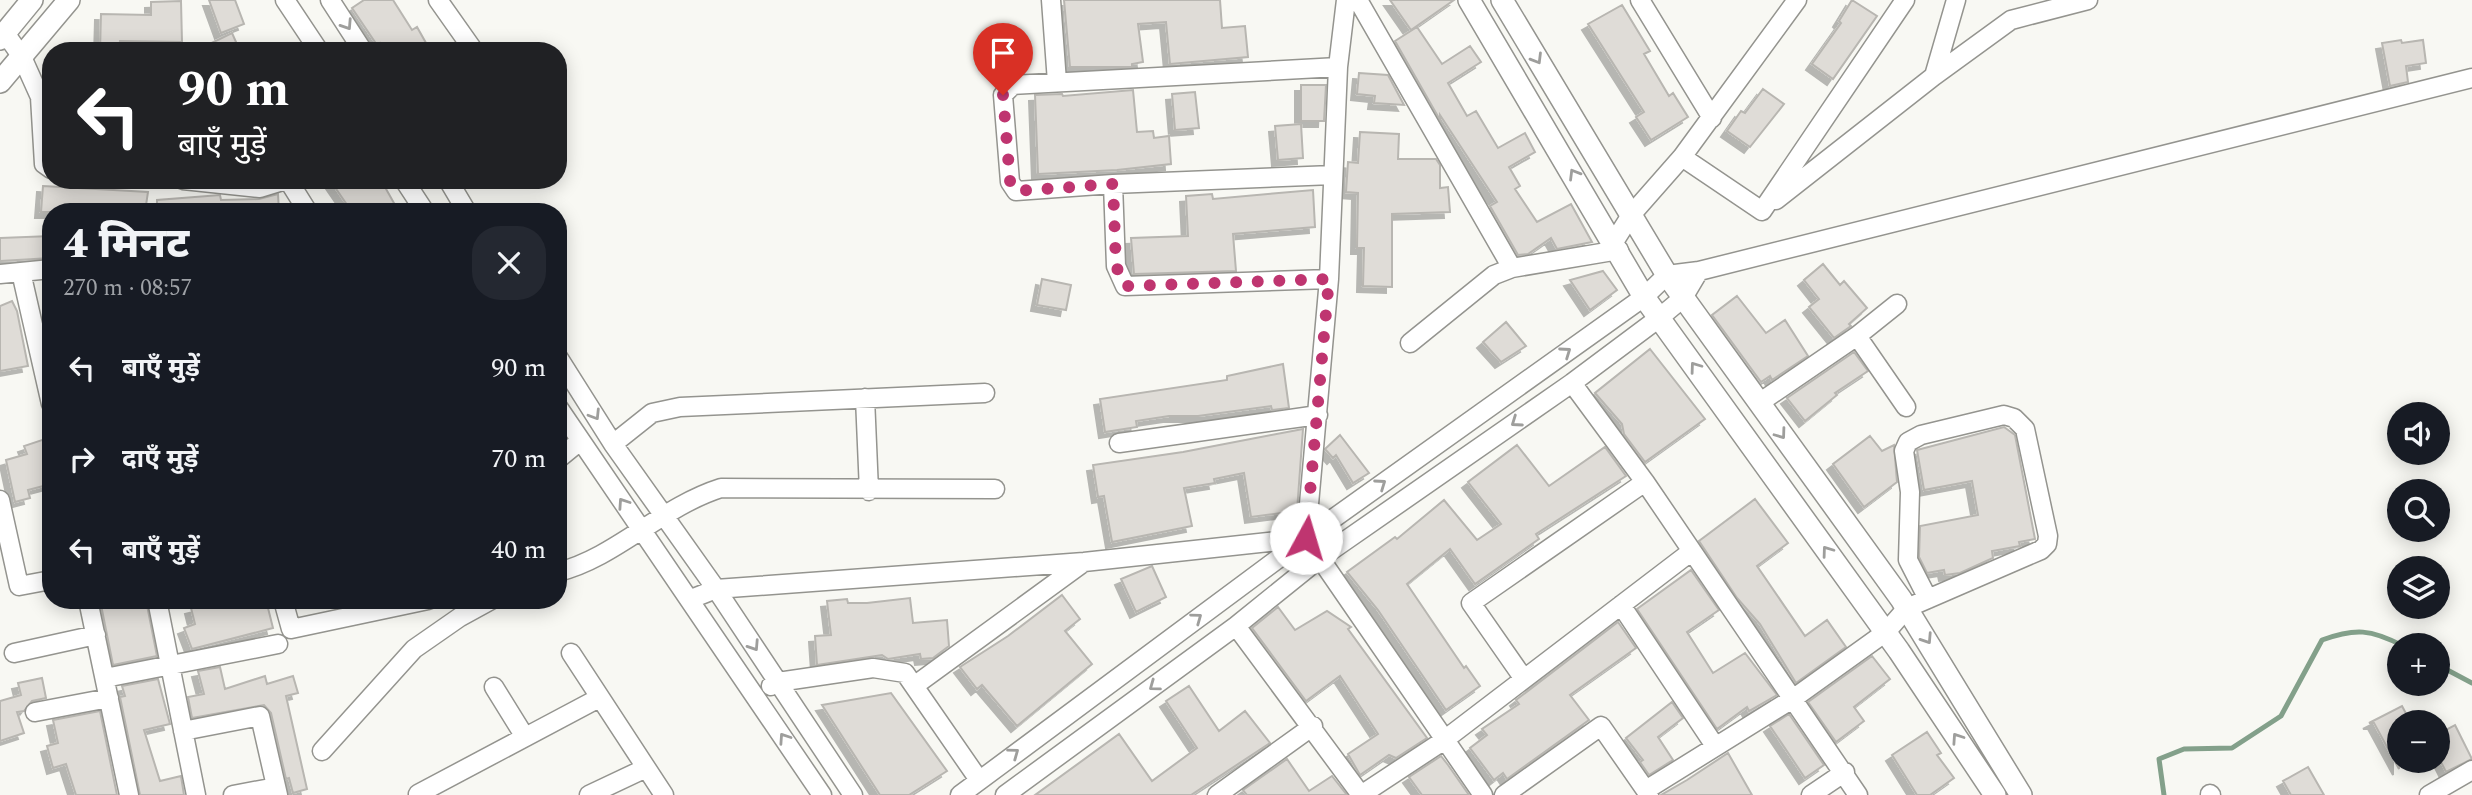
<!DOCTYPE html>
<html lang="hi">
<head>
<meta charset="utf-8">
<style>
	body { margin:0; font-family:Spectral,"Noto Sans Devanagari",serif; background:#242831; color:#f1f3f6; height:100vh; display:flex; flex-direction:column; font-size:26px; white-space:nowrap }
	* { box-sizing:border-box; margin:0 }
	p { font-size:23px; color:#9ea1a6 }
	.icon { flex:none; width:38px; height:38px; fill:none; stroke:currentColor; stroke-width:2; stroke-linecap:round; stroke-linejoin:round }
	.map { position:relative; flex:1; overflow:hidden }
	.details { position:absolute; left:42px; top:203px; width:525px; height:406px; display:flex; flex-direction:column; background:#171b24; border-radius:28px; box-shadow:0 4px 18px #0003 }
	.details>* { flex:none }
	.hud { position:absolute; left:42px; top:42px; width:525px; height:147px; border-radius:28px; box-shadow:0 4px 18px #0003; background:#202124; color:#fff; overflow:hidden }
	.tools { position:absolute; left:2387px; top:402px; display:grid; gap:14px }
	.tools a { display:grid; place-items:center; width:63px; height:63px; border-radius:50%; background:#171b24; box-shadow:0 4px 18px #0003; font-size:35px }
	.pin { position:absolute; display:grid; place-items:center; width:60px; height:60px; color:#fff; margin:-72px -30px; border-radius:50% 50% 50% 0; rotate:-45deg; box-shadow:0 0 7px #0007 }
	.pin .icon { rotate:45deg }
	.me { position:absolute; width:77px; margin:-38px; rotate:6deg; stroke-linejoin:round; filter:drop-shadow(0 0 5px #0008) }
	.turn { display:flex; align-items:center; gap:24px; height:147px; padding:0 21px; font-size:32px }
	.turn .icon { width:91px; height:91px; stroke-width:2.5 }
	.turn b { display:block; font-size:49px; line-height:60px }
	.round { display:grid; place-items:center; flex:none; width:74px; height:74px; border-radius:28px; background:#242831 }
	.overview { display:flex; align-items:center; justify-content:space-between; height:119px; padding:0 21px }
	h1 { font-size:42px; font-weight:800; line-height:52px }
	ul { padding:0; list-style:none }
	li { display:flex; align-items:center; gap:21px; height:91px; padding:0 21px }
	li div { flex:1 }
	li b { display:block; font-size:26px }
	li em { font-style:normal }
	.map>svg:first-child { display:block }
</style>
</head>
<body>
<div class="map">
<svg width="2472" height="795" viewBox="0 0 2472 795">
	<defs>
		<filter id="shadow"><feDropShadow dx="-6" dy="6" stdDeviation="0" flood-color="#0004"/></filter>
	</defs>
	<rect width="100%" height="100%" fill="#f8f8f3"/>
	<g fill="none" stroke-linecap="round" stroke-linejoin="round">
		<path stroke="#83a08a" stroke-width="5" d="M2438,665L2472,683
			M2164,795L2159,759L2184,749L2232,748L2281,716L2322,640C2355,628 2371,629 2403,646"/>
	</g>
	<path fill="#dfdcd7" stroke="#b8b6b1" stroke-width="2" filter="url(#shadow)" d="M209,0H235L244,24L221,33Z
		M364,0H393L412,30L417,27L426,43L413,51H385L380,43L377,45L352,8Z
		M1064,0H1220L1222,28L1245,26L1248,57L1170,64L1166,22L1138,24L1143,62L1132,64V67H1070Z
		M1390,0H1454L1411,30Z
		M1852,0L1877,16L1833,79L1812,64L1841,23L1839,21Z
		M181,1L182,42L120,41L119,51H100L101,14L151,15V2Z
		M1622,5L1650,51L1644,54L1669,96L1673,93L1688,117L1651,140L1636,117L1644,112L1588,24Z
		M1417,27L1442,64L1470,46L1481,62L1448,83L1467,116L1476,111L1498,148L1525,133L1535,152L1509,167L1520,186L1515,189L1537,222L1571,204L1592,242L1557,249L1551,238L1528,254L1518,255L1490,206L1497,202L1440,115V120L1395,41Z
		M232,33L240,51H195Z
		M2401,40L2402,43L2423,40L2426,63L2406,66L2408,82L2390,86L2382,43Z
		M1359,73L1388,75L1404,105L1374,103L1375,96L1357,94Z
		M1301,85H1326L1324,121H1301Z
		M1763,89L1784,104L1750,147L1727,131L1741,111L1745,113Z
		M1133,90L1137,132L1153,131L1154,138L1169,136L1171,164L1117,170L1038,174L1035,95L1062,94L1063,96Z
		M1195,92L1199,128L1175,130L1172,94Z
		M1301,124L1303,158L1278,160L1275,126Z
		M1360,132L1399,134L1398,159H1436L1440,165V188L1448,187L1450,212L1392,214V287L1363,286L1364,248H1357L1358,193L1346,192L1348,162L1358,163Z
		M330,180H381L399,212H352Z
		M43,186L148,192L145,212H41Z
		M1313,190L1315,227L1233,234L1236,271L1134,274L1131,238L1188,236L1186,196L1212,194L1213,199Z
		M278,194L279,212H157V200L220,195L221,200L259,199Z
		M51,236V258L0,261V238Z
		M1823,264L1840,285L1844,281L1867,308L1849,324L1851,326L1834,338L1809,307L1819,299L1804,280Z
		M1603,271L1617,290L1590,310L1570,280Z
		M1042,279L1071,285L1066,310L1037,305Z
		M1737,296L1766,333L1785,320L1808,356L1772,380L1770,376L1761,382L1712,315Z
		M12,301L17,311L28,366L0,371V306Z
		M1506,322L1526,346L1501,362L1483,342Z
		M1650,349L1705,419L1645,462L1624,434L1622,424L1595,393Z
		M1854,352L1868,371L1835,393L1837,395L1805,421L1787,398Z
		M1283,364L1289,408L1272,410L1271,406L1198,416H1169L1136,421L1137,427L1105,432L1100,399L1227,380V376Z
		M2004,427L2015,435L2035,539L2019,542L2020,546L1992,551L1993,558L1960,573L1945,575L1944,570L1927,573L1919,557L1920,526L1978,515L1972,481L1924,490L1917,450Z
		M1303,429L1297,511L1251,517L1244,473L1214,479L1215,483L1184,488L1192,526L1112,542L1104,496L1098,497L1093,465L1183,452Z
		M1340,435L1369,473L1353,483L1336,455L1333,458L1325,449Z
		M1870,436L1882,451L1894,445L1897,482L1864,507L1833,464Z
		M48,438L51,484L28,490L30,498L15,502L6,460L27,454L24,446Z
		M1517,445L1549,486L1605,447L1626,476L1536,534L1539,539L1475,584L1450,549L1407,584L1464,668L1466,666L1480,686L1446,710L1378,610L1347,572L1395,537L1397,539L1444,500L1477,540L1501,524L1468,482Z
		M1755,499L1788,543L1757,566L1805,636L1827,620L1846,647L1796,683L1760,624L1737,598L1699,541Z
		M1152,566L1166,597L1136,612L1121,579Z
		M1691,570L1719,610L1687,632L1713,673L1745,653L1777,695L1749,711L1747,707L1717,729L1637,609Z
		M1062,595L1080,619L1065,631L1092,664L1017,726L982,685L977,689L960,667L1008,636Z
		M910,598L913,623L947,620L949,646L933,658L921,659L920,654L888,659L882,655L817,665L815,636L831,635L827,601L847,599L848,603H867Z
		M100,600H146L157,656L113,665Z
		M223,600H266L273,628L192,649L184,628L195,624L191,608Z
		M1278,607L1295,630L1327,611L1351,627L1348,629L1427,738L1396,758L1389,755L1360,775L1348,754L1378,734L1340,676L1306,701L1252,628Z
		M1618,622L1636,648L1570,695L1589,720L1507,779L1503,773L1494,780L1470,748L1487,735L1482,729L1519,704L1516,700Z
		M1872,656L1890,679L1854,707L1864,721L1836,742L1808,702Z
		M220,667L225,689L265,676L267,684L293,676L298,693L286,696L307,789L293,793L289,778L286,779L271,713L264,705L192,718L188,697L204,694L198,671Z
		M42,678L46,698L32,701L24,711L17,712L24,733L0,741V701L21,695L18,683Z
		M158,679L170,724L144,730L160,781L181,776L184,795H140L120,697L125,696L122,686Z
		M1189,686L1219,731L1245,711L1270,743L1191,795H1035L1119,734L1152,781L1197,748L1166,701Z
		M891,693L947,771L909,795H880L822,705Z
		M1672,702L1683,718L1658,737L1673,760L1649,775L1640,762L1643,760L1626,738Z
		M2402,706L2411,723H2399V769L2374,723H2369Z
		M100,711L117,795H76L66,764L53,768L47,746L58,743L53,720Z
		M1789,714L1824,765L1805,778L1770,726Z
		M2455,725L2472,759L2446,772L2438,756V734Z
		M1927,732L1941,753L1937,755L1954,778L1930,795H1917L1892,755Z
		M1728,753L1752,795H1661L1687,780Z
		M1441,756L1448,765L1469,795H1422L1409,777Z
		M1287,759L1309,791L1332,776L1347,795H1247L1243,790Z
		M2308,767L2324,795H2291L2283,781Z"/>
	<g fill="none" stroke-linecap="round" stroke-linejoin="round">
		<defs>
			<path id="minor" d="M285,0L319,51
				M330,0L363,51
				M438,0L474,51
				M1051,0L1057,82
				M1346,0L1338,67L1329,279L1306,538L1483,795
				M1358,0L1512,268
				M1640,0L1712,118
				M5,33L22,57L40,97L44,164L51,169
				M1934,76L2011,20L2088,0
				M1682,157L1762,211L1905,0
				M1333,175L1113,184L1016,191L1010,182L1003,95L1013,85L1338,67
				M183,180L260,188L286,180
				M288,180L308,212
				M404,180L425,212
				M448,180L467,212
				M1113,184L1116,266L1125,286L1329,279
				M1776,200L1934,76L1956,0
				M1614,242L1631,215L1682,157L1797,0
				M21,272L51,404
				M0,274L51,269
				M1857,336L1906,407
				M1410,343L1494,275L1512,268L1619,250
				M558,357L613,444L716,589L853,795
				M1572,383L1645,482L1858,795
				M865,398L869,491
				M1759,403L1857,336L1897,304
				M558,407L822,795
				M1119,443L1318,415
				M613,444L652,413L680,407L985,393
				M558,459L580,441
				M0,500L19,586L51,580
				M558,572C615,558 661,507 721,488L995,489
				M691,599L716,589L1084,562L1306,538
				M88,600L129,795
				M157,600L196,795
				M283,600L291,629L428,600
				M1621,605L1715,746
				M1236,626L1361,795
				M14,653L96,635
				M571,653L664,795
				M105,678L278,644
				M1524,679L1471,603L1645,482
				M771,686L778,682L873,668L905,673L979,780
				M914,686L1084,562
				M494,687L525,737
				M35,712L109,698
				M183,731L260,716L278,795
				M322,751L414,649L460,617L491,600
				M1646,790L1794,698L1886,632L1907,608L2041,550L2047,544L2048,536L2025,429L2014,418L2004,415L1921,435L1908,442L1904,451L1910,492L1908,560L1928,599
				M418,794L599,698
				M2210,794L2211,795
				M233,795L276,787
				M589,795L646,768
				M960,795L1306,538L1644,297L1667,275L1699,271L2472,78
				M1005,795L1236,626L1319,559L1572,383L1659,318L1683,298L1699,271
				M1217,795L1313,726
				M1361,795L1443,741L1692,551
				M1504,795L1601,726L1649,795
				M1811,795L1845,772
				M2429,795L2472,770"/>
			<path id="tertiary" d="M1469,0L1644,297L1899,651L1995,795
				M1502,0L1667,275L1901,599L2021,795
				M0,39L32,0
				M0,82L69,0"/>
		</defs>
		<use href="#minor" stroke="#94948f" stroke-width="21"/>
		<use href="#tertiary" stroke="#94948f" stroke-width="24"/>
		<use href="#minor" stroke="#fff" stroke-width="18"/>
		<use href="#tertiary" stroke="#fff" stroke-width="21"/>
	</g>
	<defs><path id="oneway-chevron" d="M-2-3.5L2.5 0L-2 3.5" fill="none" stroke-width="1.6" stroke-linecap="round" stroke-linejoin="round" transform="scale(1.75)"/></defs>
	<g stroke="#9e9e9c">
		<use href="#oneway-chevron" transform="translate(347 25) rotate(57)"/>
		<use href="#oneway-chevron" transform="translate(1537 59) rotate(59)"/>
		<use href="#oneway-chevron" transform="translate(1574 174) rotate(-121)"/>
		<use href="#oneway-chevron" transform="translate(1566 352) rotate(-35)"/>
		<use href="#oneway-chevron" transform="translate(1695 367) rotate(-126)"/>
		<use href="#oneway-chevron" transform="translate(595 415) rotate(58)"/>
		<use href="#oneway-chevron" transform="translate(1516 422) rotate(145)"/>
		<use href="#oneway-chevron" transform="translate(1781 434) rotate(54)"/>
		<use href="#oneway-chevron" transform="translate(1381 484) rotate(-35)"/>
		<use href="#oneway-chevron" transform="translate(623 503) rotate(-124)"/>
		<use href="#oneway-chevron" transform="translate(1827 551) rotate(-126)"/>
		<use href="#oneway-chevron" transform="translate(1197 618) rotate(-36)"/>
		<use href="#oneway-chevron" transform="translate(1927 639) rotate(57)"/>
		<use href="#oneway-chevron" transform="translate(754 646) rotate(57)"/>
		<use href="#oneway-chevron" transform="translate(1154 686) rotate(144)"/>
		<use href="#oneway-chevron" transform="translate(784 738) rotate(-124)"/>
		<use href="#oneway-chevron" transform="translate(1957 738) rotate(-124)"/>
		<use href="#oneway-chevron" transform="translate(1014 753) rotate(-36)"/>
	</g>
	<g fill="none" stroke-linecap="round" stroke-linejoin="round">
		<path stroke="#bf3570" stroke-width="12" stroke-dasharray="0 21.6" d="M1003,95L1010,181L1016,191L1113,184L1116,266L1125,286L1329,279L1306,538"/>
	</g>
</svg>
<div class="tools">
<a><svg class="icon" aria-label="sound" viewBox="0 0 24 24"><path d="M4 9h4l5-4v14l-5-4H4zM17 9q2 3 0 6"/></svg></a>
<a><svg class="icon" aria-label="search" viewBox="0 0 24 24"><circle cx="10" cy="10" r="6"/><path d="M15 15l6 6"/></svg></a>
<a><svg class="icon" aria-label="layers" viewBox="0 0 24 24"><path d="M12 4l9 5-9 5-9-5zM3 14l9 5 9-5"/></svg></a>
<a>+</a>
<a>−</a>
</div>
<div class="pin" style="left:1003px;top:95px;background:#d93025"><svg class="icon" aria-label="arrive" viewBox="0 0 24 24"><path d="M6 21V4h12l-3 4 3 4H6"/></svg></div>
<svg class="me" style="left:1306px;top:538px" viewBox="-20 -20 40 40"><circle r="19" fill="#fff"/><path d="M0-13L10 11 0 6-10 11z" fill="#bf3570"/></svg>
<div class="hud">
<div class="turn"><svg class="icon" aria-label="left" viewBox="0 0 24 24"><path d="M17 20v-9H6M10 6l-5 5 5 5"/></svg><div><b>90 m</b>बाएँ मुड़ें</div></div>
</div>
<section class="details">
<div class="overview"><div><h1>4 मिनट</h1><p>270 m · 08:57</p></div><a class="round"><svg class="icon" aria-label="close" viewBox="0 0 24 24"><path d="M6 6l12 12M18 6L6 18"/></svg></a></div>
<ul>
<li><svg class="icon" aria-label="left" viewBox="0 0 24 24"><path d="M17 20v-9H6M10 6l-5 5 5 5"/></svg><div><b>बाएँ मुड़ें</b></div><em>90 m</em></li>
<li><svg class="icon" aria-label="right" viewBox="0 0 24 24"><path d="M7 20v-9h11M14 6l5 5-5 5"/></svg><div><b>दाएँ मुड़ें</b></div><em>70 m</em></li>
<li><svg class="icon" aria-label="left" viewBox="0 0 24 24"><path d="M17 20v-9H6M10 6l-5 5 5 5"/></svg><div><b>बाएँ मुड़ें</b></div><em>40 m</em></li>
</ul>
</section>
</div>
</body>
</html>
